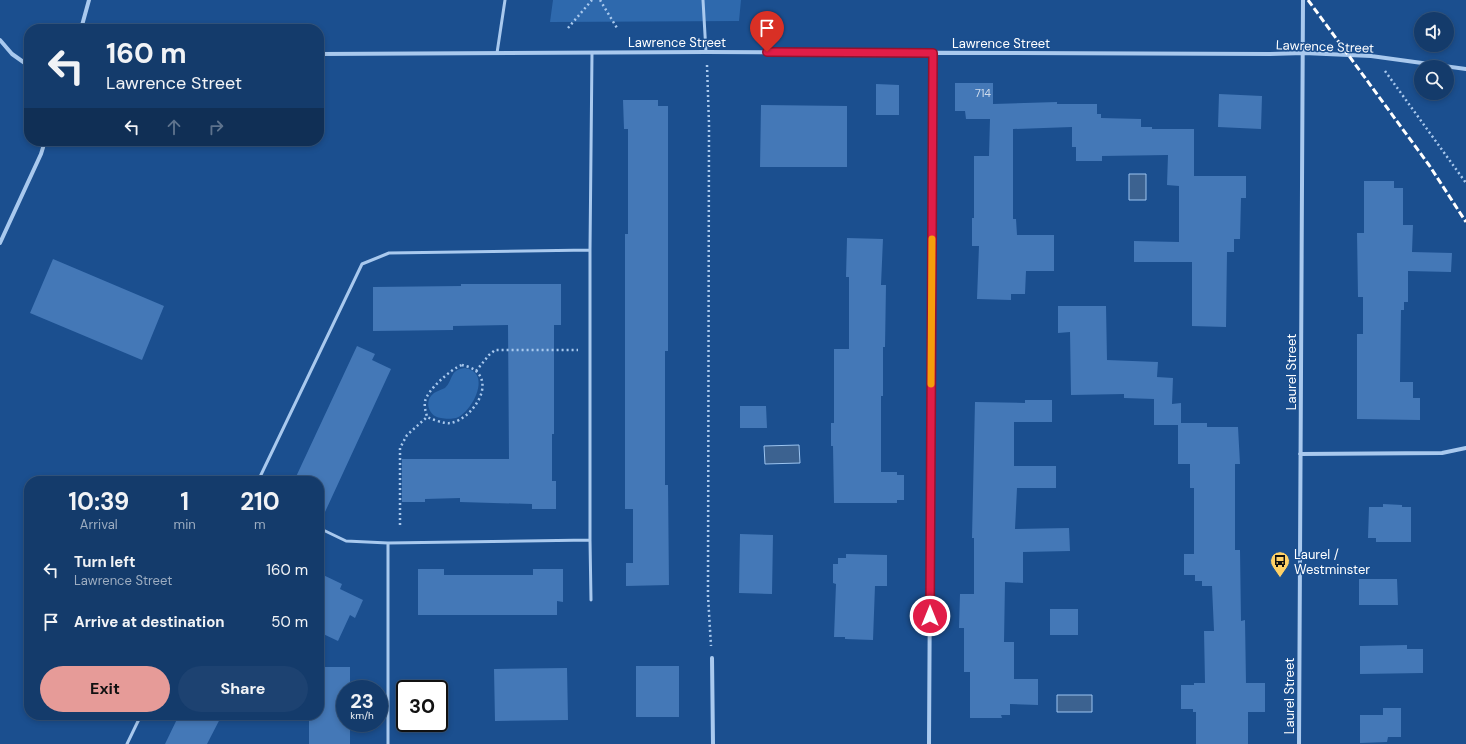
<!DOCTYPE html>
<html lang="en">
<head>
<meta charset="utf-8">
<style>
	body { margin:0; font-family:"DM Sans",sans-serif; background:#1d4271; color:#f1f3f6; height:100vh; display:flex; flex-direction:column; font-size:15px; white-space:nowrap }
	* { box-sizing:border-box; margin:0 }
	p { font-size:13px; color:#9dadc1 }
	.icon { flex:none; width:22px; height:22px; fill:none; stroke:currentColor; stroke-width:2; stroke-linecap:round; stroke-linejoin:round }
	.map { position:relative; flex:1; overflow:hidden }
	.sheet { position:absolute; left:24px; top:476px; width:300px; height:244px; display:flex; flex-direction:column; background:#143b6b; border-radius:16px; box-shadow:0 2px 6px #0003,0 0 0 1px #33557e }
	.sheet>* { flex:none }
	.hud { position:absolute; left:24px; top:24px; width:300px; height:122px; border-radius:16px; box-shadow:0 2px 6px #0003,0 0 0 1px #33557e; background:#143b6b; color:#f1f3f6; overflow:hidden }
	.tools { position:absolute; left:1414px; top:12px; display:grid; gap:8px }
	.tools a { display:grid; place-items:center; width:40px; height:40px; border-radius:50%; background:#143b6b; box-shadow:0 2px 6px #0003,0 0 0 1px #33557e; font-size:20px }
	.speed { position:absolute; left:336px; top:680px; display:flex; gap:8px; font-size:20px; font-weight:700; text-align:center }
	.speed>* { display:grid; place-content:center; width:52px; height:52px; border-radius:50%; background:#143b6b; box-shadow:0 2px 6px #0003,0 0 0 1px #33557e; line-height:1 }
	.speed small { font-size:10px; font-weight:400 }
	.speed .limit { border:2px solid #111; border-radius:6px; background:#fff; color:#111 }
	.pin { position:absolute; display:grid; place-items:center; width:34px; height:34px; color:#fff; margin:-41px -17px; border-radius:50% 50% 50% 0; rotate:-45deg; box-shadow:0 0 4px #0007 }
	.pin .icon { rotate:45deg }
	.me { position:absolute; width:44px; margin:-22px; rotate:0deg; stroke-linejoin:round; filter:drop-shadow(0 0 3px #0008) }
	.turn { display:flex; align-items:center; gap:14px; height:84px; padding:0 16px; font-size:18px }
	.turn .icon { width:52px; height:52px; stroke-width:2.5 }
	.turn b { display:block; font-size:28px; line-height:34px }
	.lanes { display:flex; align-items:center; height:38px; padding:0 16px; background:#0003; justify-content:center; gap:20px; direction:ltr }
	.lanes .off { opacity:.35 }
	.eta { display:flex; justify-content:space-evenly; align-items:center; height:68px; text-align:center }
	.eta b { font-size:24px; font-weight:700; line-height:28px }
	.action { display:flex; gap:8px; margin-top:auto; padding:8px 16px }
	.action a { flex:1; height:46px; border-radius:24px; background:#e69b98; color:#111; font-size:16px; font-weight:700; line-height:46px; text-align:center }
	.action a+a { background:#1d4271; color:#f1f3f6 }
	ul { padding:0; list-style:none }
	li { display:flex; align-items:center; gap:12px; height:52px; padding:0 16px }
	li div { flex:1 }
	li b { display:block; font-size:15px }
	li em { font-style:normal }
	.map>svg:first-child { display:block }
</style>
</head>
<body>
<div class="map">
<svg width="1466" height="744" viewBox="0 0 1466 744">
	<rect width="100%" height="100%" fill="#1b4f8f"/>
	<path fill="#2e69ad" d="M553,0H741L739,21L550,22Z
		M465,368C469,369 473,370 476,374C485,386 469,414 456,418C452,419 445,419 441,418C429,417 423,401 434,393C437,391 441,390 445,388C454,379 449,370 465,368Z"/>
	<path fill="#3c6290" stroke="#9cc4f0" d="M1129,174H1146V200H1129Z
		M799,445L800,463L765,464L764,446Z
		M1057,695H1092V712H1057Z"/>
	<path fill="#4478b7" d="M955,83H993V104L1057,102V104H1097V114H1101V118L1141,119V127H1152V129H1194V176H1246V198H1241L1240,239H1234V252H1227L1226,327L1192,326V262H1134V241L1179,242V186L1167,185L1168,155L1102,156V161H1076V147H1072V127L1013,129V219H1016L1017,235H1054V271H1026L1025,294H1011V300L977,299L979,246H972V218H974V156H989L990,119H966L965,111H955Z
		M876,84L899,85V115H876Z
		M1219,94L1262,96L1261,129L1218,127Z
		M623,100H658V106H668V351H665V485H668L669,585L626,586V563H633V509H625V234H628V129H624Z
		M761,105L847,106V167H760Z
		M1364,181H1394V188H1403V225H1413L1412,252L1452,253L1451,272L1408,271V302H1404V310H1401L1400,382H1413V398H1420V420L1357,419V334H1363V297H1358L1357,233H1364Z
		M847,238L883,239L881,285H886L885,347H883V396H881V472H897V475H904V500H897V503H834L833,446H831V423H834V349H849V277H846Z
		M53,259L164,306L142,360L30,313Z
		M461,284H561V325H554V434H552V481H556V509H532V504L460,502V498L425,499V502H402V459H509L508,325L453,326V330L373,331V287L461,286Z
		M1058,306H1106L1107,360L1158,362L1157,377L1173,378L1172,404L1181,403V423H1207V427H1238L1240,464H1235V550H1240L1241,621L1245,620L1246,683H1265V712H1248V744H1196V712H1193V709H1181V685H1194V683H1205L1204,631H1214L1212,586H1202V581H1195V575H1184V554H1194V488H1190V464H1178V425H1154V399L1124,398V394L1071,395L1070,332L1058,333Z
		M357,346L375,354L372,360L391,369L319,525V481H294Z
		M1025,400H1052V422H1014V466H1056V488H1017L1015,529L1069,528L1070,551L1023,552V583L1005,582L1004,642H1014V679H1038V705L1010,704V715H1001L1002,718H970V672H964V628H959L960,594H974V538H972L975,402L1025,403Z
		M740,406H766L767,428H740Z
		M1383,504L1402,505V507H1411V542H1376V538H1368L1369,507H1383Z
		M740,534L773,535L772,594L739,593Z
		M846,554L887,555V586H875L873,640L845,639V637H834L836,584L833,583V564H838V558H846Z
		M418,569H444V575H533V569H563V602L557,601V615H418Z
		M319,573L342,584L340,589L363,600L355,618L350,615L338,641L319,632Z
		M1359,579H1397L1398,605H1359Z
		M1050,609H1078V635H1050Z
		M1407,645V649H1423V673L1360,674V646Z
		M636,666H679V717H636Z
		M319,667H350V689H345V723H350V744H309V715H319Z
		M567,668L568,720L495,721L494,669Z
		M1383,708H1401V737H1388L1387,742L1360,743V715H1383Z
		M179,715H222L207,744H165Z"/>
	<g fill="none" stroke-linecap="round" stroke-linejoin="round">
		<path stroke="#a9c9ee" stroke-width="2.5" stroke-dasharray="2 3" stroke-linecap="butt" d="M600,0L617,28
			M568,28L592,0
			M707,65L709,124L708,596L711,646
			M1385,71L1466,183
			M462,365C466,366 473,368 476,371C494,387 471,419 451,423C444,424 434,420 427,417C426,412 424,407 425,402C426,391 452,368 462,365Z
			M476,371L489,355L495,350H578
			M400,525V448L407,435L427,417"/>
		<path stroke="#a9c9ee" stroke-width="3" d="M703,0L706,52
			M497,53L505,0
			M258,481L362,264L389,253L590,250L592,53
			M319,528L346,541L388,543L590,540V250
			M590,540L591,600
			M388,543V744
			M127,744L141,715"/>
		<path stroke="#a9c9ee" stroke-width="4" d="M81,29L89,0
			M0,40L12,54L29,66
			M319,54L706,52L1269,54L1304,53L1371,56L1466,69
			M0,243L41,154L45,141
			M1300,454L1442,453L1466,448
			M712,658L713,744
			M929,744L933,53
			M1299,744L1303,0"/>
		<path stroke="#fff" stroke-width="3" stroke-dasharray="7 3" stroke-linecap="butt" d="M1308,0L1429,165L1466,222"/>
	</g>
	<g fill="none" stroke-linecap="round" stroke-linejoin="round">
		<defs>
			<path id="route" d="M767,52L933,53L930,616"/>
		</defs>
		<use href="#route" stroke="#92132f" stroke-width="10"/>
		<use href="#route" stroke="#e11d48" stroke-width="7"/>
		<path stroke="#f59e0b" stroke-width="7" d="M931,384L932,239"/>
	</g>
	<defs>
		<symbol id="bus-pin" viewBox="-11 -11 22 30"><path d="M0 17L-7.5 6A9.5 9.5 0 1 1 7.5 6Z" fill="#ffd166" stroke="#1b4f8f"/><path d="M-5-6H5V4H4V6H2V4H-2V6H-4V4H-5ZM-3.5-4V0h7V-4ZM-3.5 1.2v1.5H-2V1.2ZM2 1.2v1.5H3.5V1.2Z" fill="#111"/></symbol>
	</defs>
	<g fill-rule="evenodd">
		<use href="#bus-pin" x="1269" y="550" width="22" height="30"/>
	</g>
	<g text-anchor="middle" stroke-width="3" stroke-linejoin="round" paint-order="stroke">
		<g font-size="11" fill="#d0dded">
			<text x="983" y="97">714</text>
		</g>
		<g font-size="13" fill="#fff" stroke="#1b4f8f">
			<text x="677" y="47">Lawrence Street</text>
			<text x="1001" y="48">Lawrence Street</text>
			<text transform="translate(1325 46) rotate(2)" y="5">Lawrence Street</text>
			<text transform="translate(1291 372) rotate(-90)" y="5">Laurel Street</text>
			<text transform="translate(1289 696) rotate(-90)" y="5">Laurel Street</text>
		</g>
		<g font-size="13" fill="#fff" stroke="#1b4f8f" text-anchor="start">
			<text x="1294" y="559">Laurel /<tspan x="1294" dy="15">Westminster</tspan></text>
		</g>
	</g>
</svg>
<div class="tools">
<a><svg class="icon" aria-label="sound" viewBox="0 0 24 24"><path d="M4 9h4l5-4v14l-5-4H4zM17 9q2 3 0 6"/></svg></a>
<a><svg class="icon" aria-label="search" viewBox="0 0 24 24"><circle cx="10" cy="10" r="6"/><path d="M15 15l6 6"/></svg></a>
</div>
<div class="speed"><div>23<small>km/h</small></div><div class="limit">30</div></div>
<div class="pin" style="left:767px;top:52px;background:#d93025"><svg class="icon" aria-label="arrive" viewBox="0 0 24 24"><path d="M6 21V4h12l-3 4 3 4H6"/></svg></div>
<svg class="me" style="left:930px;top:616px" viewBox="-20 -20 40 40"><circle r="17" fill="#e11d48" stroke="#fff" stroke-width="3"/><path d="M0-11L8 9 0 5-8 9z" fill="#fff"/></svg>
<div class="hud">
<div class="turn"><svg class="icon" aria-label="left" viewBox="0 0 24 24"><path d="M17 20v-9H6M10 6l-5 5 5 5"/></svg><div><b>160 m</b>Lawrence Street</div></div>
<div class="lanes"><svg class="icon" aria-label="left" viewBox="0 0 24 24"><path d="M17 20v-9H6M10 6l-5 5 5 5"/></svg><svg class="icon off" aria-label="ahead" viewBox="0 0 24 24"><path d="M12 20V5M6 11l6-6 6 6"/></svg><svg class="icon off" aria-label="right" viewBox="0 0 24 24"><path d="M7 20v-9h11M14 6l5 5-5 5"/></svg></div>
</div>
<section class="sheet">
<div class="eta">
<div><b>10:39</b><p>Arrival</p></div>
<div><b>1</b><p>min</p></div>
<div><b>210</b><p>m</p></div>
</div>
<ul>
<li><svg class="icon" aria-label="left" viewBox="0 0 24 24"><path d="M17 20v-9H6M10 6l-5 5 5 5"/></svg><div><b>Turn left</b><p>Lawrence Street</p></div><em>160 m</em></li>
<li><svg class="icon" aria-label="arrive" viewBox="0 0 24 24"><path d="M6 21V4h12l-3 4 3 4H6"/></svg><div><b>Arrive at destination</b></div><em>50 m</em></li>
</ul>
<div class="action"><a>Exit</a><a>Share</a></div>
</section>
</div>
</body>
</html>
